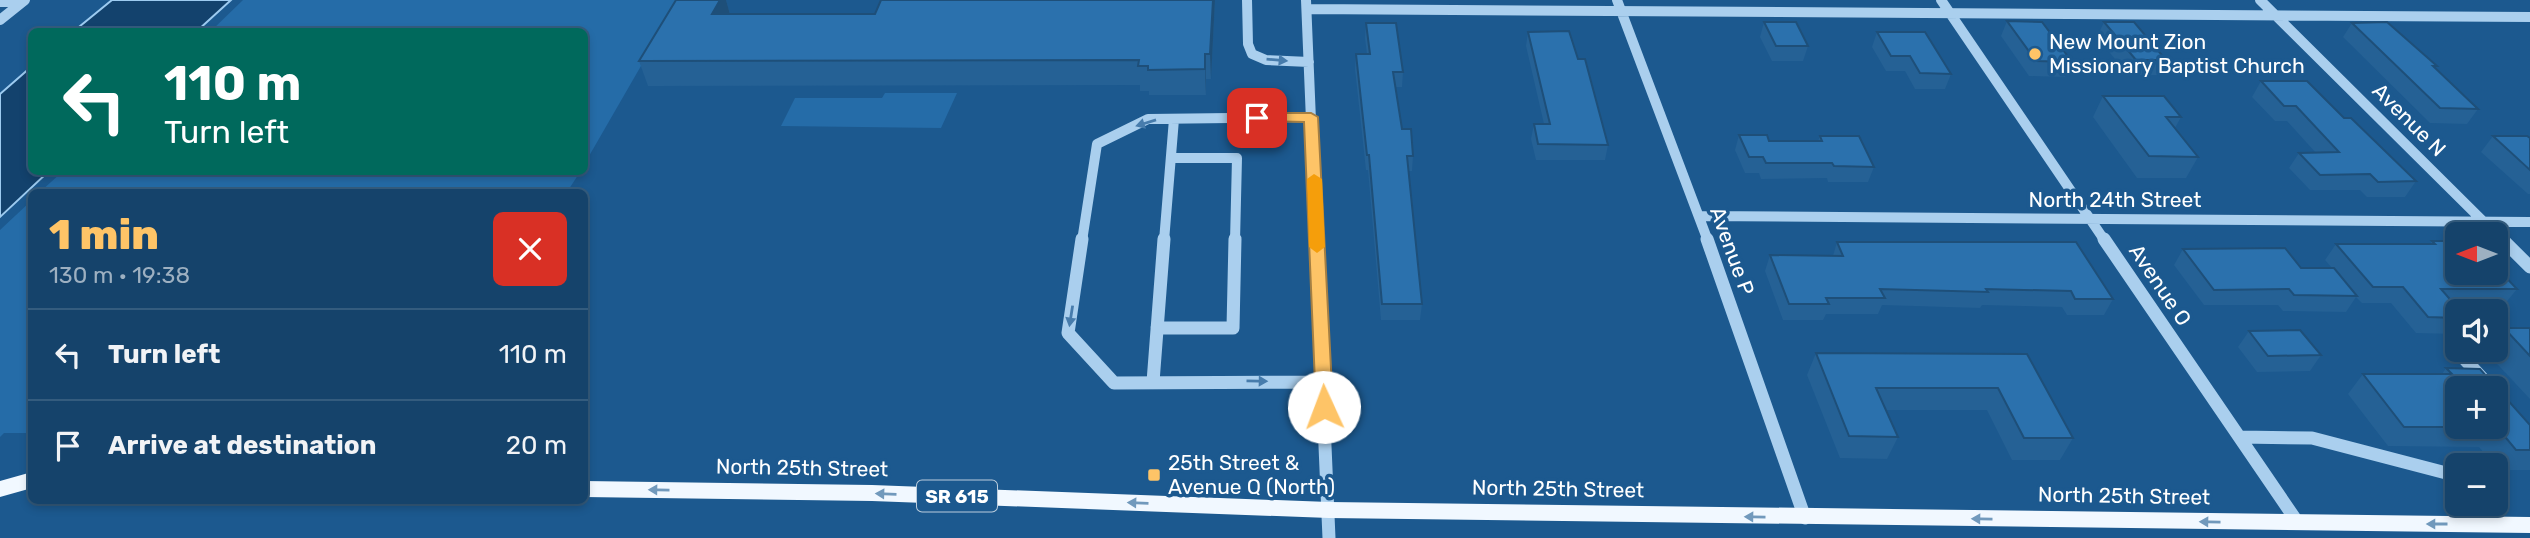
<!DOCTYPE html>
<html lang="en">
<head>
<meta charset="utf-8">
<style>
	body { margin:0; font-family:Rubik,sans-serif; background:#224e73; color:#f1f3f6; height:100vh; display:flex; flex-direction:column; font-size:26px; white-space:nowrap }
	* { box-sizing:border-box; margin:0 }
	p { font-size:23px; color:#9db0c1 }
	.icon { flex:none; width:38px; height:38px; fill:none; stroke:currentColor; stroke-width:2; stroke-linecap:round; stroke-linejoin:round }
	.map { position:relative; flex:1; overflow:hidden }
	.side { position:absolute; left:28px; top:189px; width:560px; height:315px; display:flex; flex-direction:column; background:#15436b; border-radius:10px; box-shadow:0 4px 10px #0003,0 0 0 2px #345c7e }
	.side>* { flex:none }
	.guide { position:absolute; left:28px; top:28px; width:560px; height:147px; border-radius:10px; box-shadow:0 4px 10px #0003,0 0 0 2px #345c7e; background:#00695c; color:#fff; overflow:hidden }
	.needle { width:46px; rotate:270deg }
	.buttons { position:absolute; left:2445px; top:222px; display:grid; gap:14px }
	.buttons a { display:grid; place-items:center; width:63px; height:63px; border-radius:10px; background:#15436b; box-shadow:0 4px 10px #0003,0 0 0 2px #345c7e; font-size:35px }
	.pin { position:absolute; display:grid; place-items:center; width:60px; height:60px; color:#fff; margin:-30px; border-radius:14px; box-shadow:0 4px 10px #0006 }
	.me { position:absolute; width:77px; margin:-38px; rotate:358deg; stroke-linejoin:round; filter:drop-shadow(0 0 5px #0008) }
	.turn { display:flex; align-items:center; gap:24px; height:147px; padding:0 21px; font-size:32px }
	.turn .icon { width:91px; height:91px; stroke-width:2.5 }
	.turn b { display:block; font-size:49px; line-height:60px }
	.round { display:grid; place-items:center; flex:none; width:74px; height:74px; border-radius:10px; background:#224e73 }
	.overview { display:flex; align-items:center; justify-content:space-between; height:119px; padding:0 21px }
	h1 { font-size:42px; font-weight:800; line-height:52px; color:#fec467 }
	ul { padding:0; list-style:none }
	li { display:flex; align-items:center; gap:21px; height:91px; padding:0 21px; border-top:2px solid #345c7e }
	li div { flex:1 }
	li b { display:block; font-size:26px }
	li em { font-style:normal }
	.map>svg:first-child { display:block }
</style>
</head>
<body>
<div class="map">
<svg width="2530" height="538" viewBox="0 0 2530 538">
	<rect width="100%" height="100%" fill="#1c598f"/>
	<path fill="#256ca8" d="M243,0H679L585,163L584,32H210Z
		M885,93H957L941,128L781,126L795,98H882Z
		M62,172H580L567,192H40Z
		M31,201V433H4L0,437V230Z"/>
	<path fill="#13426d" stroke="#9dcbf0" stroke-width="2" d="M112,0H231L197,31H74Z
		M31,67L32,172H48L0,217V94Z"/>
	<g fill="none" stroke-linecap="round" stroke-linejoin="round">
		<path stroke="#aacfee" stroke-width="10" d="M1247,0L1248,44L1252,54L1266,60L1309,62
			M1306,0L1316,241
			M1617,0L1708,241
			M1941,0L2105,241
			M2260,0L2503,241
			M0,2H22
			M1307,9L2530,17
			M0,20L25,0
			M1171,158H1237L1235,241
			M1699,216L2530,222
			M1082,241L1097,144L1148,119L1311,117
			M1164,241L1174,119"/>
		<path stroke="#aacfee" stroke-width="13" d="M1082,239L1068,333L1114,383L1323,382
			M1316,239L1329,538
			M1707,239L1805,518
			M2104,239L2298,523
			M2502,239L2530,267
			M1157,328H1233L1235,239
			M2460,354L2491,388
			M1153,382L1164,239
			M2240,437L2312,438L2450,474L2457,482
			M2475,504L2492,524"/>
		<path fill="#f1f8ff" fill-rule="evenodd" d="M32,472V488L0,497V481Z
			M584,481L872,485L1329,502L2530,517V533L1329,518L872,501L584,497Z"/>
	</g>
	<path fill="#256195" d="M726,0L730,14H875L881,0H1215L1211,79H1206V95H1149V91H1140V85L648,86L639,61Z
		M2007,21L2072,62L2065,77L2029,76L2001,36Z
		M1764,22L1808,46L1803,61H1772L1760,37Z
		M2104,22L2166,60L2159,75H2128L2097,37Z
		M1366,23L1403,72L1402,87H1396L1402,129L1413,156L1412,171H1408L1422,304L1420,320H1381L1368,170H1366L1355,69L1356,54H1367L1365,38Z
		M2352,23L2437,66L2435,69L2478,109L2467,124L2430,123L2343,37Z
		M1528,32L1608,145L1605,160H1536L1531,139L1534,124H1544L1526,46Z
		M1877,32L1951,74L1945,89H1915L1905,71H1886L1872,47Z
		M2261,81L2344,118L2416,181L2405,197H2367L2360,190H2310L2289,168L2299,153H2316L2287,121H2275L2252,97Z
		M2103,96L2181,117L2175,128L2198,157L2186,178H2137L2093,117Z
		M1739,135L1769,141H1818L1820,136L1874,167L1868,182H1828L1827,178L1761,179L1759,173H1745L1735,150Z
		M2493,136L2530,138V194H2528L2481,152Z
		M2432,241L2517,289L2504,305H2455L2457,312V330L2454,334L2416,333L2391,303H2362L2356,297L2346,312L2283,311L2278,305H2204L2174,265L2183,249L2301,268H2332L2325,260L2336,244H2430Z
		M1837,242L2113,299L2104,315H2067L2062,307L1982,305L1980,308L1882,305L1878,314H1826L1823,320H1783L1765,271L1770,255L1833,256Z
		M2504,328H2530V399L2485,351L2496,350V338Z
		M2249,331L2321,355L2310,371L2257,372L2238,347Z
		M1816,353L2027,354L2073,438L2060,460H2012L1987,410H1886L1898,437L1887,459L1840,458L1807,375Z
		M2446,368L2530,425V470H2498L2479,447L2388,446L2348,394L2363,374H2442Z"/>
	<path fill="#1e4f79" d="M720,0H726L731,18L712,14Z
		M1213,0H1215L1211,79L1210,54Z
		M1205,54L1206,79V95L1205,69Z"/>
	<path fill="#2b71ad" stroke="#1e4f79" stroke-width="2" d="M676,0H720L712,14H875L881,0H1213L1210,54H1205V69L1148,70V66H1138L1139,60L639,61Z
		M2007,21L2042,22L2072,62L2036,61Z
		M1764,22H1796L1808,46H1776Z
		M2104,22H2134L2166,60H2136Z
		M2387,22L2437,66H2433L2478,109L2440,108L2352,23Z
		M1366,23H1396L1403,72H1393L1402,129H1411L1413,156H1407L1422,304H1382L1369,155H1367L1356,54H1370Z
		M1569,31L1578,59H1585L1608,145L1538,144L1534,124H1550L1528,32Z
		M1877,32H1925L1951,74L1920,73L1910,56H1891Z
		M2261,81H2307L2344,118H2351L2416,181L2378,182L2370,174L2320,175L2299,153L2339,152L2296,106H2284Z
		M2103,96H2164L2181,117H2166L2198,157L2149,156Z
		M1739,135H1767L1769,141H1822L1820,136H1859L1874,167L1834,166L1832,163H1766L1763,157H1749Z
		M2493,136H2527L2530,138V170Z
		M2432,241H2457V273H2496V267L2517,289H2441L2461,312H2457V318L2428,317L2403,287H2373L2336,244H2435Z
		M1837,242H2076L2113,299H2075L2071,291L1986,289L1988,292L1880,289L1885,298H1826L1829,304H1789L1770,255L1843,256Z
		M2285,248L2301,268H2334L2357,296L2294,295L2289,289L2214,290L2183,249Z
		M2504,328H2530V356Z
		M2300,330L2321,355L2268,356L2249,331Z
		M1816,353L2027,354L2073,438H2024L1998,388H1876L1898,437L1849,436Z
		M2446,368L2480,369L2530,425V450H2516L2497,427H2464H2496V388H2457V427H2404L2363,374H2452Z"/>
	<defs><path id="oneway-solid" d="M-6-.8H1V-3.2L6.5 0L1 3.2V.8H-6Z" transform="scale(1.75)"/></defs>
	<g fill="#477cac">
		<use href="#oneway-solid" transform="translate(1277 60) rotate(5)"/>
		<use href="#oneway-solid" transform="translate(1146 123) rotate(163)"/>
		<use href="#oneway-solid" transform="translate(1071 316) rotate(99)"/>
		<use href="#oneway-solid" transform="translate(1257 381) rotate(1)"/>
	</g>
	<g fill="#7199bc">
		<use href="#oneway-solid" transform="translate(659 490) rotate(-179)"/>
		<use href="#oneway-solid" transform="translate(886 494) rotate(-178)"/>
		<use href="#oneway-solid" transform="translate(1138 503) rotate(-178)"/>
		<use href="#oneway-solid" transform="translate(1755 517) rotate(-179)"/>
		<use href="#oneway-solid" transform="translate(1982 519) rotate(-179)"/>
		<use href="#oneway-solid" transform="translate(2210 522) rotate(-179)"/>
		<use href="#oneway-solid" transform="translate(2437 524) rotate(-180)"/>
	</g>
	<path fill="#fec467" stroke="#a57f43" stroke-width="2" d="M1257,113H1311L1318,117L1333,407L1324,414L1316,407L1304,122L1252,121L1250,118Z"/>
	<path fill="#f59e0b" d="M1314,174L1322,179L1325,247L1317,253L1309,247L1307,179Z"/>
	<g fill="#fec467" stroke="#1c598f" stroke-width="2.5">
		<circle cx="2035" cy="54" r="7"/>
		<rect x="1147" y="468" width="14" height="14" rx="3.5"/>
	</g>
	<g text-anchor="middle" stroke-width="7" stroke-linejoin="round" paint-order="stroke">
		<rect fill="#1c598f" stroke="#bbcddd" stroke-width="2" x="917" y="480.5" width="80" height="31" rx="5"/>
		<g font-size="19" font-weight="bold" fill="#fff">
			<text x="957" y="503">SR 615</text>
		</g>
		<g font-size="21" fill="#fff" stroke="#1c598f" text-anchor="start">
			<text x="2049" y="49">New Mount Zion<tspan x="2049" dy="24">Missionary Baptist Church</tspan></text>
			<text x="1168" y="470">25th Street &amp;<tspan x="1168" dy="24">Avenue Q (North)</tspan></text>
		</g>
		<g font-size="21" fill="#fff" stroke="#1c598f">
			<text transform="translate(2409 120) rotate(45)" y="7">Avenue N</text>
			<text x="2115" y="207">North 24th Street</text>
			<text transform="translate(1732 251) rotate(70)" y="7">Avenue P</text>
			<text transform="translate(2160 285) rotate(56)" y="7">Avenue O</text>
			<text transform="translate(802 468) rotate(1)" y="7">North 25th Street</text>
			<text transform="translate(1558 489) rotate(1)" y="7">North 25th Street</text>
			<text transform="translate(2124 496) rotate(1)" y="7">North 25th Street</text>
		</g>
	</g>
</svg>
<div class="buttons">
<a><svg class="needle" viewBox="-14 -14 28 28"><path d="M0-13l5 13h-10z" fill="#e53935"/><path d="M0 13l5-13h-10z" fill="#9db0c1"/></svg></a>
<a><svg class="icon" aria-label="sound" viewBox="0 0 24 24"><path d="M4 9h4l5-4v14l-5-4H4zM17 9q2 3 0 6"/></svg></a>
<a>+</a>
<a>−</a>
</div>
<div class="pin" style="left:1257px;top:118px;background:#d93025"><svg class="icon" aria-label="arrive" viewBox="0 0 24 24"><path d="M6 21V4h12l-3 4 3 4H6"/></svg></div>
<svg class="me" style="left:1324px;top:407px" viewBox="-20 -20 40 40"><circle r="19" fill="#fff"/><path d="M0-13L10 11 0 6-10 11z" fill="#fec467"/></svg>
<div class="guide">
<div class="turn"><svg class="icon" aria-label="left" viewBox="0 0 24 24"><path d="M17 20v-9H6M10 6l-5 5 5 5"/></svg><div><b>110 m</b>Turn left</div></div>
</div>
<section class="side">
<div class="overview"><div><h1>1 min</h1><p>130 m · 19:38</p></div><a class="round" style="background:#d93025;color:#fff"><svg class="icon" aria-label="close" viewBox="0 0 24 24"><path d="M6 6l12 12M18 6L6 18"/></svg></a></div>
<ul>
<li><svg class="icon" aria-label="left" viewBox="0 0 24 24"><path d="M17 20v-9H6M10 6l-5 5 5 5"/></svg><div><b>Turn left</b></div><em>110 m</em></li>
<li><svg class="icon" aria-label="arrive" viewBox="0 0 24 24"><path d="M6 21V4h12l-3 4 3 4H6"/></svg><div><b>Arrive at destination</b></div><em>20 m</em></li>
</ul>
</section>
</div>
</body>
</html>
